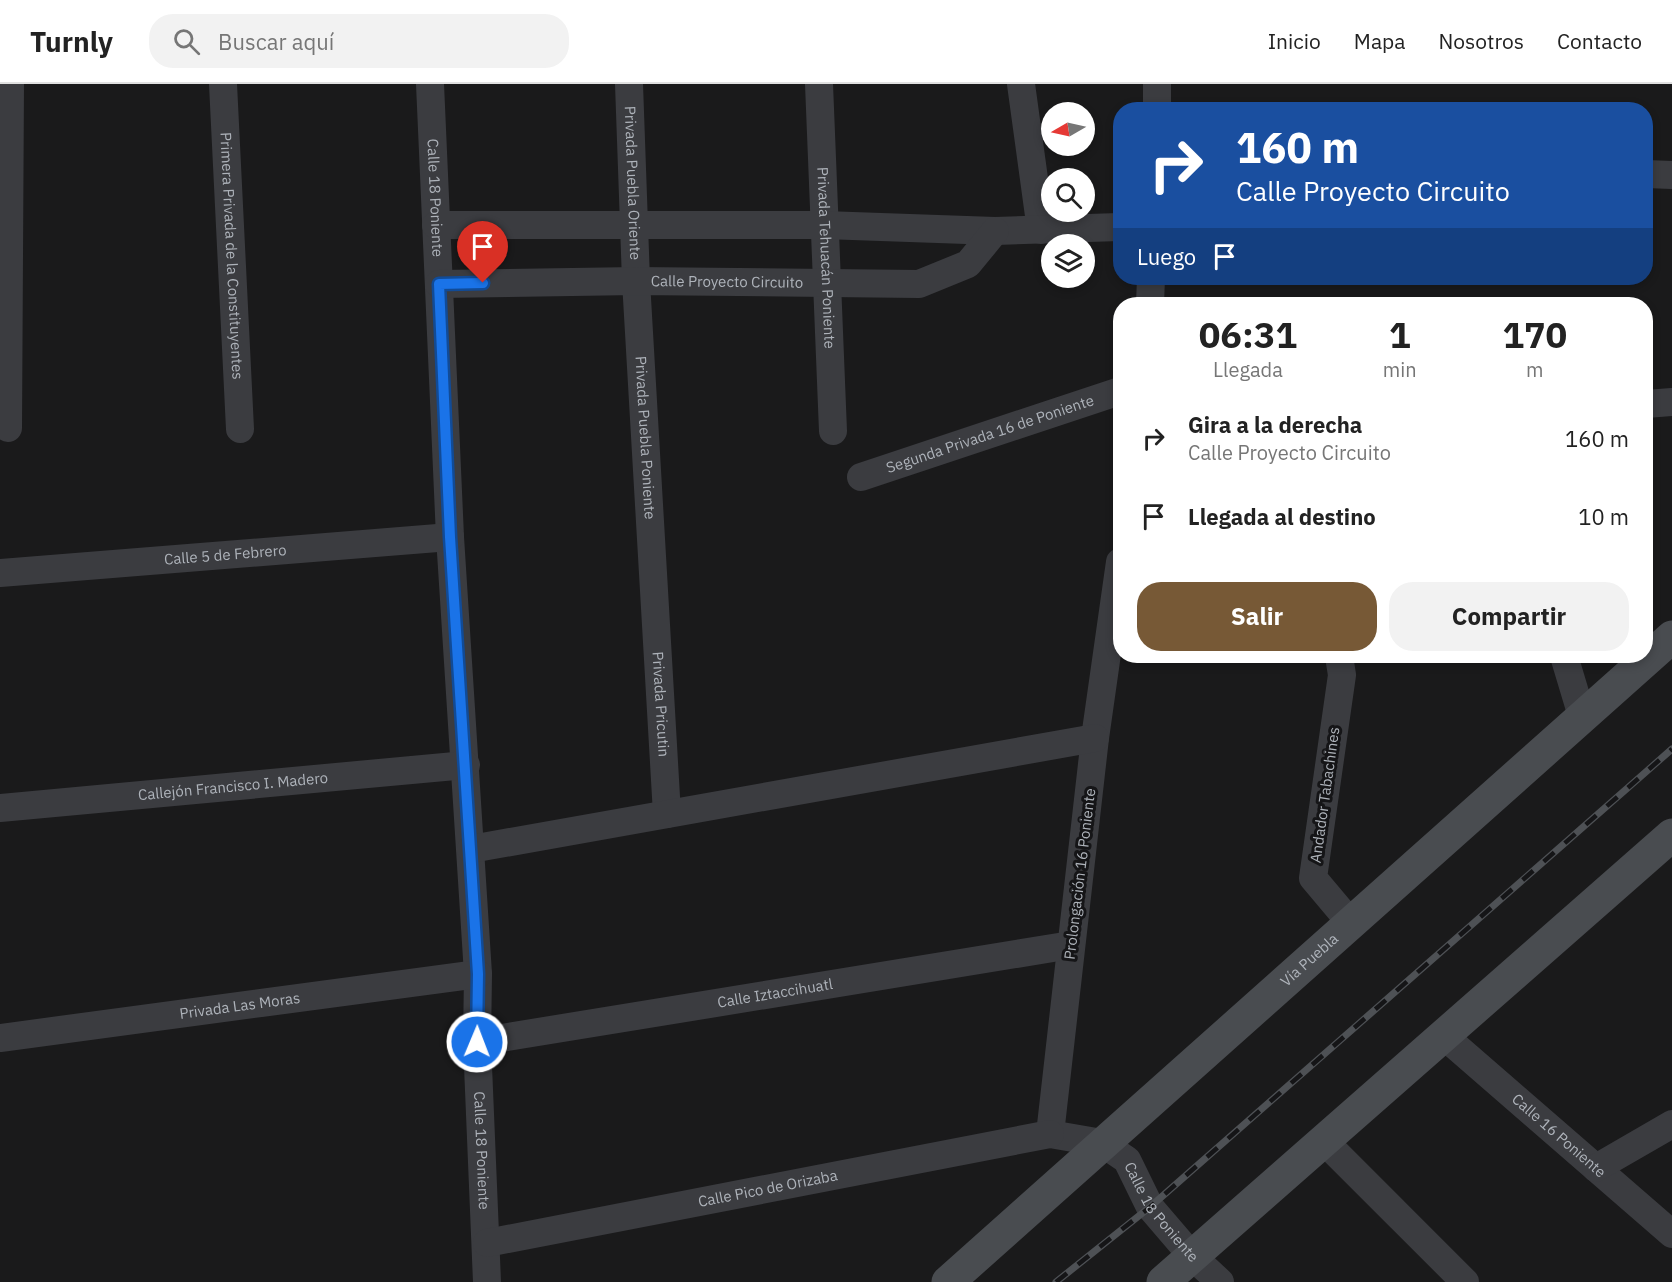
<!DOCTYPE html>
<html lang="es">
<head>
<meta charset="utf-8">
<style>
	body { margin:0; font-family:"IBM Plex Sans",sans-serif; background:#f2f2f2; color:#222; height:100vh; display:flex; flex-direction:column; font-size:22px; white-space:nowrap }
	* { box-sizing:border-box; margin:0 }
	p { font-size:20px; color:#767676 }
	.icon { flex:none; width:33px; height:33px; fill:none; stroke:currentColor; stroke-width:2; stroke-linecap:round; stroke-linejoin:round }
	.map { position:relative; flex:1; overflow:hidden }
	.panel { position:absolute; left:1113px; top:213px; width:540px; height:366px; display:flex; flex-direction:column; background:#fff; border-radius:24px; box-shadow:0 3px 9px #0003 }
	.panel>* { flex:none }
	.guide { position:absolute; left:1113px; top:18px; width:540px; height:183px; border-radius:24px; box-shadow:0 3px 9px #0003; background:#1a4fa0; color:#fff; overflow:hidden }
	.needle { width:39px; rotate:261deg }
	.buttons { position:absolute; left:1041px; top:18px; display:grid; gap:12px }
	.buttons a { display:grid; place-items:center; width:54px; height:54px; border-radius:50%; background:#fff; box-shadow:0 3px 9px #0003; font-size:30px }
	.pin { position:absolute; display:grid; place-items:center; width:51px; height:51px; color:#fff; margin:-62px -26px; border-radius:50% 50% 50% 0; rotate:-45deg; box-shadow:0 0 6px #0007 }
	.pin .icon { rotate:45deg }
	.me { position:absolute; width:66px; margin:-33px; rotate:1deg; stroke-linejoin:round; filter:drop-shadow(0 0 4px #0008) }
	.turn { display:flex; align-items:center; gap:21px; height:126px; padding:0 24px; font-size:27px }
	.turn .icon { width:78px; height:78px; stroke-width:2.5 }
	.turn b { display:block; font-size:42px; line-height:51px }
	.then { display:flex; align-items:center; height:57px; padding:0 24px; background:#0003; gap:12px; font-size:22px }
	.eta { display:flex; justify-content:space-evenly; align-items:center; height:102px; text-align:center }
	.eta b { font-size:36px; font-weight:700; line-height:42px }
	.action { display:flex; gap:12px; margin-top:auto; padding:12px 24px }
	.action a { flex:1; height:69px; border-radius:24px; background:#775936; color:#fff; font-size:24px; font-weight:700; line-height:69px; text-align:center }
	.action a+a { background:#f2f2f2; color:#222 }
	ul { padding:0; list-style:none }
	li { display:flex; align-items:center; gap:18px; height:78px; padding:0 24px }
	li div { flex:1 }
	li b { display:block; font-size:22px }
	li em { font-style:normal }
	header { display:flex; align-items:center; gap:36px; box-sizing:border-box; height:84px; padding:0 30px; background:#fff; border-bottom:2px solid #e0e0e0 }
	header strong { font-size:28px }
	nav { display:flex; gap:33px; margin-inline-start:auto; font-size:21px }
	.search { width:420px; height:54px; background:#f2f2f2; display:flex; align-items:center; gap:15px; box-sizing:border-box; padding:0 21px; border-radius:24px; color:#767676; font-size:22px }
	.map>svg:first-child { display:block }
</style>
</head>
<body>
<header>
<strong>Turnly</strong>
<div class="search"><svg class="icon" aria-label="search" viewBox="0 0 24 24"><circle cx="10" cy="10" r="6"/><path d="M15 15l6 6"/></svg>Buscar aquí</div>
<nav><a>Inicio</a><a>Mapa</a><a>Nosotros</a><a>Contacto</a></nav>
</header>
<div class="map">
<svg width="1672" height="1198" viewBox="0 0 1672 1198">
	<rect width="100%" height="100%" fill="#1a1a1b"/>
	<g fill="none" stroke-linecap="round" stroke-linejoin="round">
		<g stroke="#3b3c40" stroke-width="28">
			<path id="s1" d="M223,0L240,345"/>
			<path id="s2" d="M430,0L450,453L478,890L477,958L487,1198"/>
			<path id="s3" d="M629,0L636,197L667,730"/>
			<path id="s4" d="M819,0L833,347"/>
			<path d="M1021,0L1041,146"/>
			<path d="M1157,26V0"/>
			<path d="M1646,90L1672,91"/>
			<path d="M436,141H824L995,147L1120,143"/>
			<path id="s5" d="M439,200L636,197L919,200L968,180L995,147"/>
			<path d="M1150,220L1151,194"/>
			<path d="M1646,320L1672,318"/>
			<path d="M8,344L10,0"/>
			<path id="s6" d="M861,393L1120,307"/>
			<path id="s7" d="M1120,478L1095,654L1050,1050L1102,1059L1127,1076L1150,1123L1192,1172L1220,1198"/>
			<path id="s8" d="M0,489L450,453"/>
			<path d="M1339,572L1342,591L1313,794L1350,838"/>
			<path d="M1564,572L1582,632"/>
			<path id="s9" d="M0,724L466,681"/>
			<path d="M471,765L1095,654"/>
			<path id="s10" d="M1444,952L1672,1150"/>
			<path id="s11" d="M0,954L478,890"/>
			<path id="s12" d="M477,958L1071,861"/>
			<path d="M1324,1057L1465,1198"/>
			<path d="M1596,1084L1672,1040"/>
			<path id="s13" d="M487,1159L1050,1050"/>
		</g>
		<g stroke="#494c50" stroke-width="33">
			<path id="s14" d="M948,1198L1672,553"/>
			<path d="M1163,1198L1672,751"/>
		</g>
		<defs>
			<path id="rail" d="M1056,1198L1150,1123L1672,665"/>
		</defs>
		<use href="#rail" stroke="#4e5155" stroke-width="7"/>
		<use href="#rail" stroke="#151517" stroke-width="4.5" stroke-dasharray="14" stroke-linecap="butt"/>
	</g>
	<g fill="none" stroke-linecap="round" stroke-linejoin="round">
		<defs>
			<path id="route" d="M477,958L478,890L450,453L439,200L483,199"/>
		</defs>
		<use href="#route" stroke="#114b97" stroke-width="15"/>
		<use href="#route" stroke="#1a73e8" stroke-width="10"/>
	</g>
	<g text-anchor="middle" stroke-width="6" stroke-linejoin="round" paint-order="stroke">
		<g font-size="15" fill="#aeb3ba" stroke="#151517">
			<text dy="5" stroke="none"><textPath href="#s3" startOffset="99">Privada Puebla Oriente</textPath></text>
			<text dy="5" stroke="none"><textPath href="#s2" startOffset="114">Calle 18 Poniente</textPath></text>
			<text dy="5" stroke="none"><textPath href="#s1" startOffset="172">Primera Privada de la Constituyentes</textPath></text>
			<text dy="5" stroke="none"><textPath href="#s4" startOffset="174">Privada Tehuacán Poniente</textPath></text>
			<text dy="5" stroke="none"><textPath href="#s5" startOffset="288">Calle Proyecto Circuito</textPath></text>
			<text dy="5" stroke="none"><textPath href="#s6" startOffset="136">Segunda Privada 16 de Poniente</textPath></text>
			<text dy="5" stroke="none"><textPath href="#s3" startOffset="354">Privada Puebla Poniente</textPath></text>
			<text dy="5" stroke="none"><textPath href="#s8" startOffset="226">Calle 5 de Febrero</textPath></text>
			<text dy="5" stroke="none"><textPath href="#s3" startOffset="621">Privada Pricutin</textPath></text>
			<text dy="5" stroke="none"><textPath href="#s9" startOffset="234">Callejón Francisco I. Madero</textPath></text>
			<text transform="translate(1325 711) rotate(-82)" y="5">Andador Tabachines</text>
			<text transform="translate(1080 790) rotate(-83)" y="5">Prolongación 16 Poniente</text>
			<text dy="5" stroke="none"><textPath href="#s14" startOffset="484">Vía Puebla</textPath></text>
			<text dy="5" stroke="none"><textPath href="#s12" startOffset="302">Calle Iztaccihuatl</textPath></text>
			<text dy="5" stroke="none"><textPath href="#s11" startOffset="242">Privada Las Moras</textPath></text>
			<text dy="5" stroke="none"><textPath href="#s10" startOffset="152">Calle 16 Poniente</textPath></text>
			<text dy="5" stroke="none"><textPath href="#s2" startOffset="1068">Calle 18 Poniente</textPath></text>
			<text dy="5" stroke="none"><textPath href="#s13" startOffset="286">Calle Pico de Orizaba</textPath></text>
			<text dy="5" stroke="none"><textPath href="#s7" startOffset="722">Calle 18 Poniente</textPath></text>
		</g>
	</g>
</svg>
<div class="buttons">
<a><svg class="needle" viewBox="-14 -14 28 28"><path d="M0-13l5 13h-10z" fill="#e53935"/><path d="M0 13l5-13h-10z" fill="#767676"/></svg></a>
<a><svg class="icon" aria-label="search" viewBox="0 0 24 24"><circle cx="10" cy="10" r="6"/><path d="M15 15l6 6"/></svg></a>
<a><svg class="icon" aria-label="layers" viewBox="0 0 24 24"><path d="M12 4l9 5-9 5-9-5zM3 14l9 5 9-5"/></svg></a>
</div>
<div class="pin" style="left:483px;top:199px;background:#d93025"><svg class="icon" aria-label="arrive" viewBox="0 0 24 24"><path d="M6 21V4h12l-3 4 3 4H6"/></svg></div>
<svg class="me" style="left:477px;top:958px" viewBox="-20 -20 40 40"><circle r="17" fill="#1a73e8" stroke="#fff" stroke-width="3"/><path d="M0-11L8 9 0 5-8 9z" fill="#fff"/></svg>
<div class="guide">
<div class="turn"><svg class="icon" aria-label="right" viewBox="0 0 24 24"><path d="M7 20v-9h11M14 6l5 5-5 5"/></svg><div><b>160 m</b>Calle Proyecto Circuito</div></div>
<div class="then">Luego<svg class="icon" aria-label="arrive" viewBox="0 0 24 24"><path d="M6 21V4h12l-3 4 3 4H6"/></svg></div>
</div>
<section class="panel">
<div class="eta">
<div><b>06:31</b><p>Llegada</p></div>
<div><b>1</b><p>min</p></div>
<div><b>170</b><p>m</p></div>
</div>
<ul>
<li><svg class="icon" aria-label="right" viewBox="0 0 24 24"><path d="M7 20v-9h11M14 6l5 5-5 5"/></svg><div><b>Gira a la derecha</b><p>Calle Proyecto Circuito</p></div><em>160 m</em></li>
<li><svg class="icon" aria-label="arrive" viewBox="0 0 24 24"><path d="M6 21V4h12l-3 4 3 4H6"/></svg><div><b>Llegada al destino</b></div><em>10 m</em></li>
</ul>
<div class="action"><a>Salir</a><a>Compartir</a></div>
</section>
</div>
</body>
</html>
